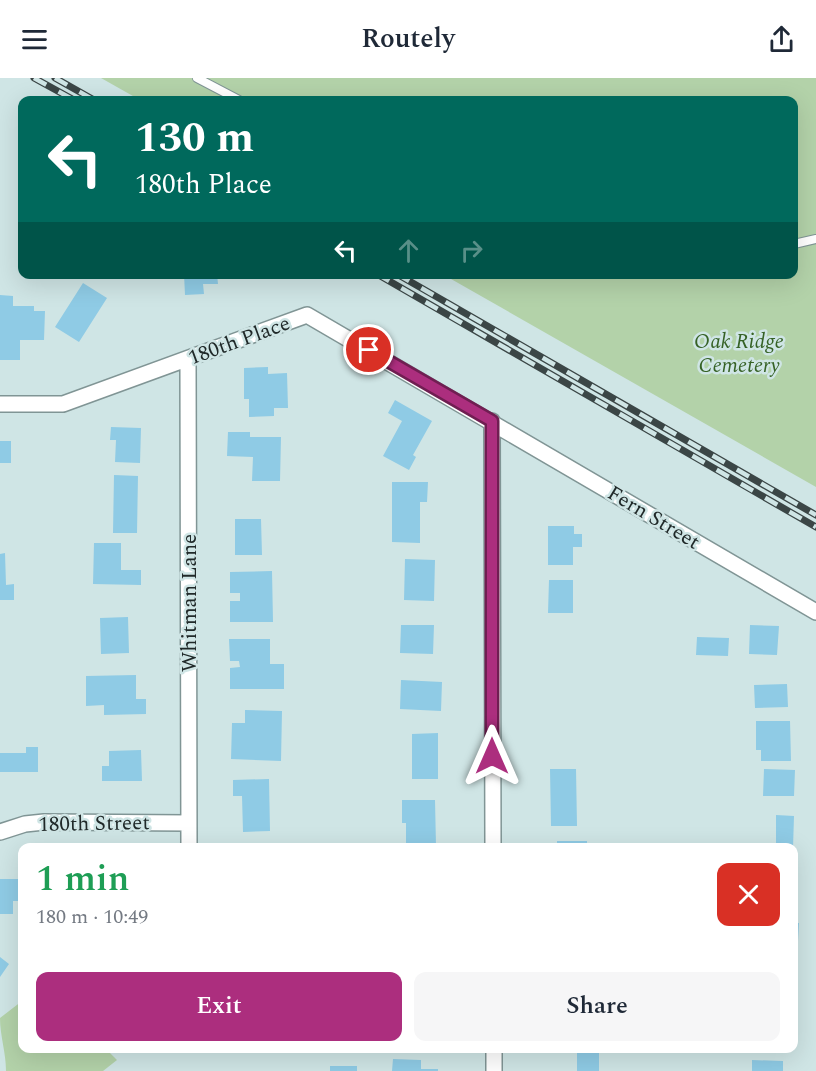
<!DOCTYPE html>
<html lang="en">
<head>
<meta charset="utf-8">
<style>
	body { margin:0; font-family:Spectral,serif; background:#f6f6f7; color:#1f2937; height:100vh; display:flex; flex-direction:column; font-size:22px; white-space:nowrap }
	* { box-sizing:border-box; margin:0 }
	p { font-size:20px; color:#747a83 }
	.icon { flex:none; width:33px; height:33px; fill:none; stroke:currentColor; stroke-width:2; stroke-linecap:round; stroke-linejoin:round }
	.map { position:relative; flex:1; overflow:hidden }
	.sheet { position:absolute; left:18px; top:765px; width:780px; height:210px; display:flex; flex-direction:column; background:#fff; border-radius:12px; box-shadow:0 6px 24px #0002 }
	.sheet>* { flex:none }
	.guide { position:absolute; left:18px; top:18px; width:780px; height:183px; border-radius:12px; box-shadow:0 6px 24px #0002; background:#00695c; color:#fff; overflow:hidden }
	.pin { position:absolute; display:grid; place-items:center; width:51px; height:51px; color:#fff; margin:-26px; border:3px solid #fff; border-radius:50%; box-shadow:0 2px 6px #0007 }
	.me { position:absolute; width:66px; margin:-33px; rotate:0deg; stroke-linejoin:round; filter:drop-shadow(0 0 4px #0008) }
	.turn { display:flex; align-items:center; gap:21px; height:126px; padding:0 18px; font-size:27px }
	.turn .icon { width:78px; height:78px; stroke-width:2.5 }
	.turn b { display:block; font-size:42px; line-height:51px }
	.lanes { display:flex; align-items:center; height:57px; padding:0 18px; background:#0003; justify-content:center; gap:30px; direction:ltr }
	.lanes .off { opacity:.35 }
	.round { display:grid; place-items:center; flex:none; width:63px; height:63px; border-radius:12px; background:#f6f6f7 }
	.overview { display:flex; align-items:center; justify-content:space-between; height:102px; padding:0 18px }
	h1 { font-size:36px; font-weight:600; line-height:45px; color:#1e9e55 }
	.action { display:flex; gap:12px; margin-top:auto; padding:12px 18px }
	.action a { flex:1; height:69px; border-radius:12px; background:#ac2e7e; color:#fff; font-size:24px; font-weight:600; line-height:69px; text-align:center }
	.action a+a { background:#f6f6f7; color:#1f2937 }
	header { display:flex; justify-content:space-between; align-items:center; height:78px; padding:0 18px; background:#fff; font-size:27px; font-weight:600 }
	.map>svg:first-child { display:block }
</style>
</head>
<body>
<header><svg class="icon" aria-label="menu" viewBox="0 0 24 24"><path d="M4 6h16M4 12h16M4 18h16"/></svg>Routely<svg class="icon" aria-label="share" viewBox="0 0 24 24"><path d="M12 15V3M7 8l5-5 5 5M5 13v7h14v-7"/></svg></header>
<div class="map">
<svg width="816" height="993" viewBox="0 0 816 993">
	<rect width="100%" height="100%" fill="#cfe5e5"/>
	<path fill="#b3d2a9" d="M101,0H816V409L444,197L794,196V22H140Z
		M22,923V970L106,971L117,982L103,993H6C6,974 0,958 0,940Z"/>
	<path fill="#8fcbe5" d="M184,196H217L218,206H203L204,216L185,217Z
		M83,205L107,220L79,264L55,249Z
		M0,217L13,218V228H34V233H45L44,262H20V282H0Z
		M268,289V296L287,295L288,330H274V338L249,339V321H244V290Z
		M395,322L432,343L413,377L416,379L409,392L383,378L402,343L388,335Z
		M111,349L141,350L140,385L115,384L116,362H110Z
		M228,354H250V359H281L280,403H252L253,379L227,378Z
		M0,363H11V385H0Z
		M114,397L138,398L137,455H113Z
		M392,404H428L427,424H420V465L392,464Z
		M235,441H261L262,477H235Z
		M548,448H574V456H582V469H573V487H548Z
		M94,465H121V492H141V507L93,506Z
		M5,475L6,507L14,506V522H0V476Z
		M405,481L435,482L434,523L404,522Z
		M272,493L273,544H230V523H240V515H230V494Z
		M549,502H573V535H548Z
		M128,539L129,575L101,576L100,540Z
		M401,547H434L433,576L400,575Z
		M750,547L779,548L777,577L749,576Z
		M697,559L729,560L728,578L696,577Z
		M229,561H270V586H284V611H230V590L240,589L239,583H230Z
		M136,597V621H146V636L104,637V627L86,628V598Z
		M401,602L442,604L441,633L400,631Z
		M787,606L788,629L755,630L754,607Z
		M245,632L282,633L281,683L231,681L232,645H245Z
		M756,643H790L791,683H761V672H756Z
		M438,655V701H412V656Z
		M26,669H38V694H0V675H26Z
		M141,672L142,703H102V688H109V673Z
		M550,691H576L577,748H551Z
		M764,691L795,692L794,718H763Z
		M269,701L270,753L243,754L242,718H233V702Z
		M402,722H435L436,768H406V745H402Z
		M776,737L794,738L793,770H776Z
		M557,763H587V770H557Z
		M794,798H796V825H794Z
		M0,801H22V823H13V836H0Z
		M794,845H799L798,863H794Z
		M0,879L9,886L0,899Z
		M577,970H599V993H577Z
		M393,981L421,982V991H438V993H392Z
		M752,982L783,983V993H752Z
		M330,988H357V993H330Z"/>
	<g fill="none" stroke-linecap="round" stroke-linejoin="round">
		<defs>
			<path id="service" d="M197,0L239,22
				M794,166L816,161"/>
			<path id="minor" d="M188,281L189,770
				M0,326H63L307,237L816,534
				M492,343L493,770
				M0,754L25,746L44,744L189,745
				M494,970V993"/>
		</defs>
		<use href="#service" stroke="#809595" stroke-width="10"/>
		<use href="#minor" stroke="#809595" stroke-width="18"/>
		<use href="#service" stroke="#fff" stroke-width="8"/>
		<use href="#minor" stroke="#fff" stroke-width="15"/>
		<defs>
			<path id="rail" d="M34,0L74,22
				M55,0L94,22
				M377,196L816,449
				M397,196L816,437"/>
		</defs>
		<use href="#rail" stroke="#3b4646" stroke-width="7"/>
		<use href="#rail" stroke="#cfe5e5" stroke-width="4.5" stroke-dasharray="14" stroke-linecap="butt"/>
	</g>
	<g fill="none" stroke-linecap="round" stroke-linejoin="round">
		<defs>
			<path id="route" d="M369,272L492,343V678"/>
		</defs>
		<use href="#route" stroke="#701e52" stroke-width="15"/>
		<use href="#route" stroke="#ac2e7e" stroke-width="10"/>
	</g>
	<g text-anchor="middle" stroke-width="5" stroke-linejoin="round" paint-order="stroke">
		<g font-size="21" fill="#202929" stroke="#cfe5e5">
			<text transform="translate(239 262) rotate(-20)" y="7">180th Place</text>
			<text transform="translate(654 439) rotate(31)" y="7">Fern Street</text>
			<text transform="translate(189 525) rotate(-90)" y="7">Whitman Lane</text>
			<text transform="translate(94 745) rotate(-1)" y="7">180th Street</text>
		</g>
		<g font-size="21" font-style="italic" fill="#366226" stroke="#cfe5e5">
			<text x="739" y="270">Oak Ridge<tspan x="739" dy="24">Cemetery</tspan></text>
		</g>
	</g>
</svg>
<div class="pin" style="left:369px;top:272px;background:#d93025"><svg class="icon" aria-label="arrive" viewBox="0 0 24 24"><path d="M6 21V4h12l-3 4 3 4H6"/></svg></div>
<svg class="me" style="left:492px;top:678px" viewBox="-20 -20 40 40"><path d="M0-17L14 15 0 8-14 15z" fill="#ac2e7e" stroke="#fff" stroke-width="4"/></svg>
<div class="guide">
<div class="turn"><svg class="icon" aria-label="left" viewBox="0 0 24 24"><path d="M17 20v-9H6M10 6l-5 5 5 5"/></svg><div><b>130 m</b>180th Place</div></div>
<div class="lanes"><svg class="icon" aria-label="left" viewBox="0 0 24 24"><path d="M17 20v-9H6M10 6l-5 5 5 5"/></svg><svg class="icon off" aria-label="ahead" viewBox="0 0 24 24"><path d="M12 20V5M6 11l6-6 6 6"/></svg><svg class="icon off" aria-label="right" viewBox="0 0 24 24"><path d="M7 20v-9h11M14 6l5 5-5 5"/></svg></div>
</div>
<section class="sheet">
<div class="overview"><div><h1>1 min</h1><p>180 m · 10:49</p></div><a class="round" style="background:#d93025;color:#fff"><svg class="icon" aria-label="close" viewBox="0 0 24 24"><path d="M6 6l12 12M18 6L6 18"/></svg></a></div>
<div class="action"><a>Exit</a><a>Share</a></div>
</section>
</div>
</body>
</html>
